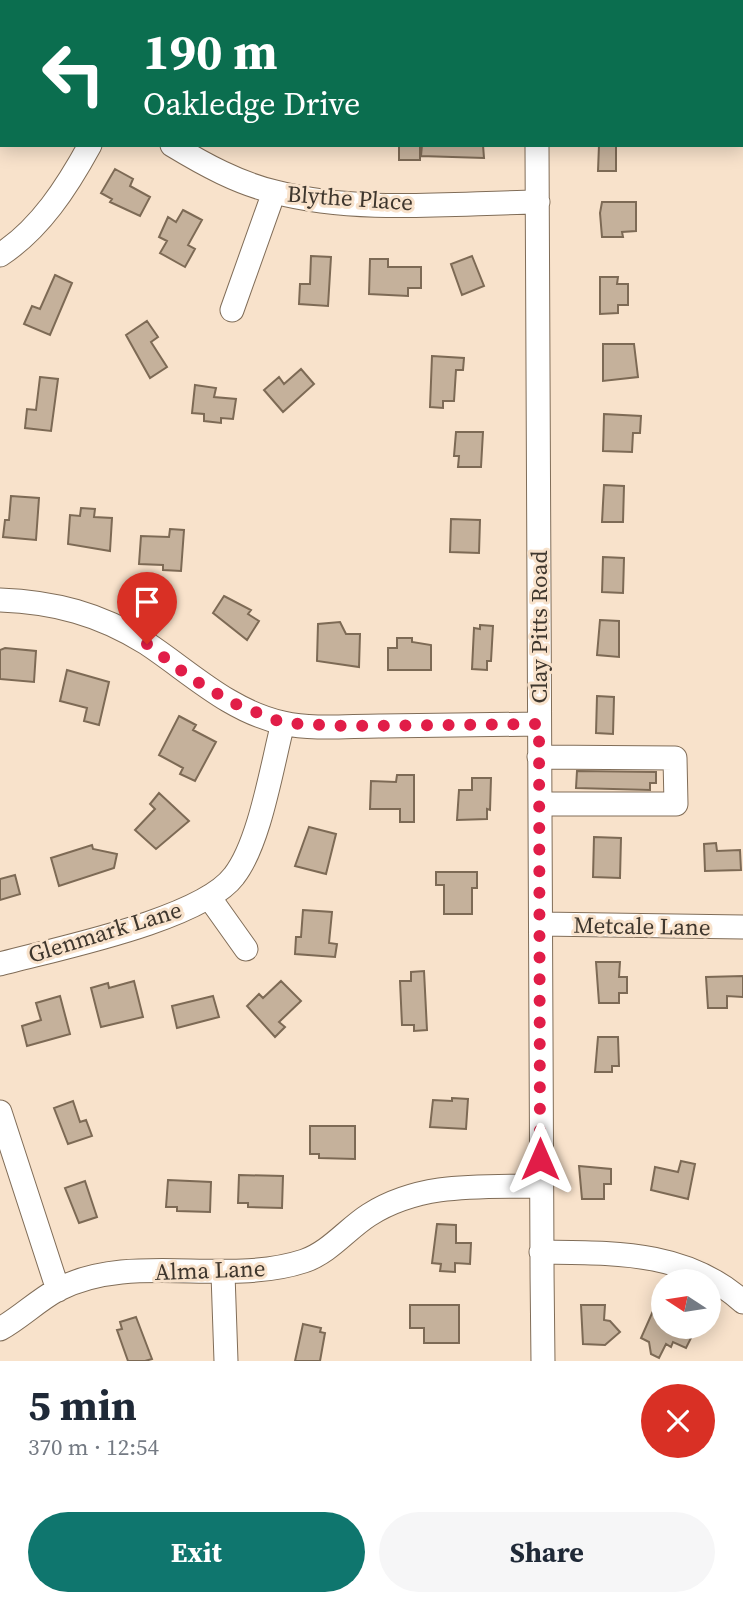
<!DOCTYPE html>
<html lang="en">
<head>
<meta charset="utf-8">
<style>
	body { margin:0; font-family:"Source Serif 4",serif; background:#f6f6f7; color:#1f2937; height:100vh; display:flex; flex-direction:column; font-size:26px; white-space:nowrap }
	* { box-sizing:border-box; margin:0 }
	p { font-size:23px; color:#747a83 }
	.icon { flex:none; width:38px; height:38px; fill:none; stroke:currentColor; stroke-width:2; stroke-linecap:round; stroke-linejoin:round }
	.map { position:relative; height:1361px; overflow:hidden }
	.sheet { display:flex; flex-direction:column; background:#fff; flex:1 }
	.sheet>* { flex:none }
	.hud { position:absolute; left:0px; top:0px; width:744px; height:147px; box-shadow:0 4px 18px #0003; background:#0b6e4f; color:#fff; overflow:hidden }
	.needle { width:46px; rotate:282deg }
	.fabs { position:absolute; left:651px; top:1269px; display:grid; gap:14px }
	.fabs a { display:grid; place-items:center; width:70px; height:70px; border-radius:50%; background:#fff; box-shadow:0 4px 18px #0003; font-size:35px }
	.pin { position:absolute; display:grid; place-items:center; width:60px; height:60px; color:#fff; margin:-72px -30px; border-radius:50% 50% 50% 0; rotate:-45deg; box-shadow:0 0 7px #0007 }
	.pin .icon { rotate:45deg }
	.me { position:absolute; width:77px; margin:-38px; rotate:0deg; stroke-linejoin:round; filter:drop-shadow(0 0 5px #0008) }
	.turn { display:flex; align-items:center; gap:24px; height:147px; padding:0 28px; font-size:32px }
	.turn .icon { width:91px; height:91px; stroke-width:2.5 }
	.turn b { display:block; font-size:49px; line-height:60px }
	.round { display:grid; place-items:center; flex:none; width:74px; height:74px; border-radius:37px; background:#f6f6f7 }
	.overview { display:flex; align-items:center; justify-content:space-between; height:119px; padding:0 28px }
	h1 { font-size:42px; font-weight:700; line-height:52px }
	.button { display:flex; gap:14px; margin-top:auto; padding:14px 28px }
	.button a { flex:1; height:80px; border-radius:42px; background:#0f766e; color:#fff; font-size:28px; font-weight:700; line-height:80px; text-align:center }
	.button a+a { background:#f6f6f7; color:#1f2937 }
	.map>svg:first-child { display:block }
</style>
</head>
<body>
<div class="map">
<svg width="743" height="1361" viewBox="0 0 743 1361">
	<rect width="100%" height="100%" fill="#f8e2cb"/>
	<path fill="#c5b19b" stroke="#7d6a55" stroke-width="2" d="M399,145H420V160H399Z
		M422,145H483L484,158L421,156Z
		M599,145H616V171H598Z
		M115,169L133,179L130,186L150,197L140,216L110,202L112,199L101,193Z
		M602,202H636V231L622,232L623,237H602L600,213Z
		M183,210L202,220L188,245L195,249L185,267L160,253L167,241L159,237L168,217L176,222Z
		M311,256L331,257L328,306L299,304L300,284H310Z
		M472,256L484,286L462,295L451,264Z
		M370,259H388V267H421V288H408V296L369,294Z
		M55,275L72,283L50,335L24,324L32,306L40,309Z
		M600,277H618L617,284H628V305H618V313L600,314Z
		M147,321L158,337L151,342L167,367L150,378L126,335Z
		M603,344H634L638,377L603,381Z
		M432,356L464,358L463,370H456L454,401H443V408L430,407Z
		M301,369L314,384L283,412L264,390L279,377L284,384Z
		M40,377L58,379L51,431L25,428L27,409L36,410Z
		M195,385L216,388L214,397L236,399L233,419L221,418V423L204,421V414L192,413Z
		M604,414L641,416L640,433H633L632,452L603,451Z
		M456,432H483L481,467H458L459,456H454Z
		M604,485L624,486L623,522H602Z
		M11,496L39,498L36,540L3,537L5,520H9Z
		M81,508L95,509L94,517L112,518L110,551L68,544L70,515L80,516Z
		M451,519L480,520L479,553L450,552Z
		M170,529L184,530L181,571L163,570V565L139,564L141,536L169,537Z
		M603,557L624,558L623,593L602,592Z
		M224,596L251,610L248,614L259,621L247,640L213,613Z
		M600,620L619,621V657L597,655Z
		M340,622L346,634H360L359,667L317,661L318,624Z
		M480,625L493,626L491,661H487V670L472,669L474,628L480,629Z
		M397,638H412V642L431,645V670H388V648H397Z
		M5,648L36,651L34,682L0,679V650Z
		M67,670L109,682L99,725L84,721L87,708L60,701Z
		M597,696L614,697L613,734L596,733Z
		M179,716L196,725L193,730L216,742L195,781L180,774L183,768L159,755Z
		M577,771L656,772V783H650V790L576,788Z
		M397,775H414V822H400V809H370L371,781L396,782Z
		M472,778H491L490,810L487,809V819L457,820L459,790H472Z
		M159,793L189,821L156,849L135,830L155,809L150,804Z
		M309,827L336,834L326,874L295,866Z
		M594,837L621,838L620,878L593,877Z
		M716,843L717,851L740,850L741,870L705,871L704,844Z
		M92,845L93,849L117,854L114,868L59,886L51,858Z
		M436,872H477V888H472V914H444V885H436Z
		M15,875L20,894L0,900V879Z
		M303,910L332,912L329,943L337,944L335,957L295,954L296,937H301Z
		M596,962H620L619,977H627V993H619V1003H599Z
		M424,971L427,1030L414,1031V1025H402L400,981H411V972Z
		M743,976V997L727,996V1008H708L706,977Z
		M134,981L143,1017L101,1027L91,988L108,983L109,988Z
		M281,981L301,1001L279,1022L285,1027L275,1037L247,1006L259,994L263,998Z
		M60,996L70,1034L27,1046L22,1026L41,1020L36,1003Z
		M213,996L219,1017L177,1028L172,1006Z
		M598,1037H618L619,1066H612V1072H595Z
		M452,1098L468,1099L466,1129L430,1127L433,1100L452,1101Z
		M73,1101L80,1122L86,1120L92,1136L68,1144L54,1108Z
		M310,1126H355V1159L319,1158V1154H310Z
		M681,1161L695,1164L688,1199L651,1190L655,1167L678,1172Z
		M579,1166L611,1169V1184H604V1199H582Z
		M239,1175L283,1176L282,1208L248,1207V1203H238Z
		M168,1180L211,1182L210,1212L177,1211V1207H166Z
		M85,1181L97,1217L79,1223L65,1188Z
		M437,1224L456,1225V1243H471L470,1264L455,1263V1272L440,1271L441,1264L432,1263Z
		M410,1305H459V1343H424V1328H410Z
		M581,1305H605L604,1320L610,1321L620,1332L605,1345L583,1344Z
		M653,1311L663,1317V1326H683L694,1332L686,1348L673,1342L671,1347L666,1344L659,1358L651,1354L649,1342L641,1338Z
		M136,1317L152,1359L145,1361H128L117,1330L122,1329L120,1322Z
		M303,1324L321,1328L320,1332L325,1333L320,1361H295Z"/>
	<g fill="none" stroke-linecap="round" stroke-linejoin="round">
		<defs>
			<path id="minor" d="M535,0V2
				M161,2L162,0
				M172,145C205,165 238,183 275,192C359,214 452,203 538,202
				M537,145C541,551 538,956 543,1361
				M0,255C40,229 67,187 90,145
				M232,310L274,192
				M0,600C54,602 100,614 146,643C190,672 229,711 283,723C313,730 348,726 379,726C432,725 485,725 539,724
				M539,757L675,758L676,804H540
				M209,897L246,949
				M541,924L743,927
				M0,964C55,949 201,920 234,876C260,843 272,765 283,723
				M0,1112L58,1290
				M541,1252C613,1253 686,1250 743,1302
				M223,1274L226,1361
				M0,1329C20,1318 37,1301 57,1290C131,1251 225,1287 304,1261C330,1252 347,1229 369,1215C421,1182 480,1187 539,1186"/>
		</defs>
		<use href="#minor" stroke="#806d58" stroke-width="25"/>
		<use href="#minor" stroke="#fff" stroke-width="23"/>
	</g>
	<g fill="none" stroke-linecap="round" stroke-linejoin="round">
		<path stroke="#e11d48" stroke-width="12" stroke-dasharray="0 21.6" d="M147,644L191,678L233,703L283,723L348,726L539,724L540,1159"/>
	</g>
	<g text-anchor="middle" stroke-width="6" stroke-linejoin="round" paint-order="stroke">
		<g font-size="23" fill="#3e362d" stroke="#f8e2cb">
			<text transform="translate(350 198) rotate(4)" y="8">Blythe Place</text>
			<text transform="translate(539 627) rotate(-90)" y="8">Clay Pitts Road</text>
			<text transform="translate(642 926) rotate(1)" y="8">Metcale Lane</text>
			<text transform="translate(105 932) rotate(-17)" y="8">Glenmark Lane</text>
			<text transform="translate(210 1270) rotate(-2)" y="8">Alma Lane</text>
		</g>
	</g>
</svg>
<div class="fabs">
<a><svg class="needle" viewBox="-14 -14 28 28"><path d="M0-13l5 13h-10z" fill="#e53935"/><path d="M0 13l5-13h-10z" fill="#747a83"/></svg></a>
</div>
<div class="pin" style="left:147px;top:644px;background:#d93025"><svg class="icon" aria-label="arrive" viewBox="0 0 24 24"><path d="M6 21V4h12l-3 4 3 4H6"/></svg></div>
<svg class="me" style="left:540px;top:1159px" viewBox="-20 -20 40 40"><path d="M0-17L14 15 0 8-14 15z" fill="#e11d48" stroke="#fff" stroke-width="4"/></svg>
<div class="hud">
<div class="turn"><svg class="icon" aria-label="left" viewBox="0 0 24 24"><path d="M17 20v-9H6M10 6l-5 5 5 5"/></svg><div><b>190 m</b>Oakledge Drive</div></div>
</div>
</div>
<section class="sheet">
<div class="overview"><div><h1>5 min</h1><p>370 m · 12:54</p></div><a class="round" style="background:#d93025;color:#fff"><svg class="icon" aria-label="close" viewBox="0 0 24 24"><path d="M6 6l12 12M18 6L6 18"/></svg></a></div>
<div class="button"><a>Exit</a><a>Share</a></div>
</section>
</body>
</html>
